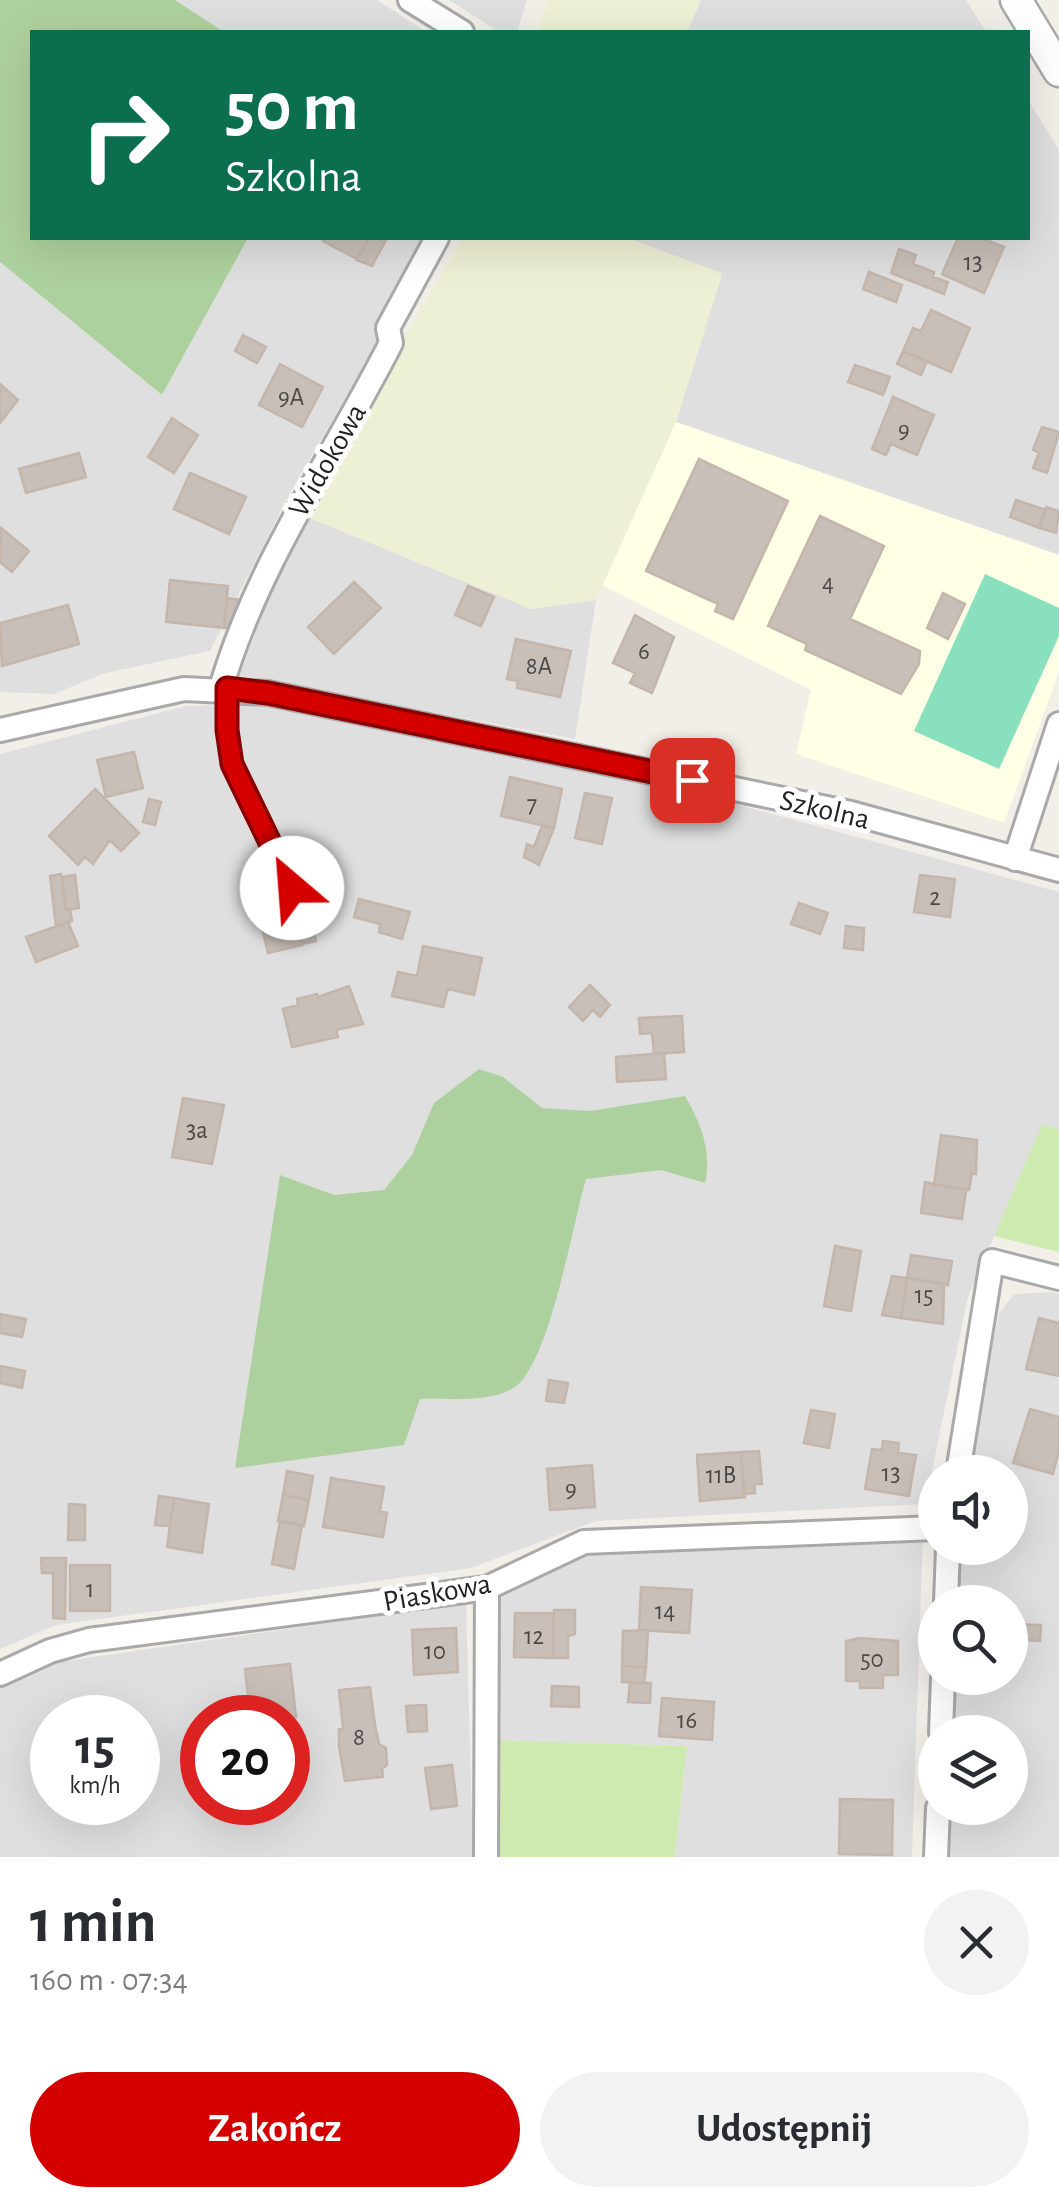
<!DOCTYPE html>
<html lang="pl">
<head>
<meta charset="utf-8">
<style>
	body { margin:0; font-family:"Alegreya Sans",sans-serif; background:#f2f2f3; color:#2b2b33; height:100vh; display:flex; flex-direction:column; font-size:38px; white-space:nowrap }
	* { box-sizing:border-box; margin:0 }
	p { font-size:32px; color:#7c7c81 }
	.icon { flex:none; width:55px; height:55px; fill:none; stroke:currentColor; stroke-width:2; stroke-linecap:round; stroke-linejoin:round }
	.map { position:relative; height:1857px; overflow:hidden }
	.details { display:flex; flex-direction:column; background:#fff; flex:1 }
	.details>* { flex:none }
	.banner { position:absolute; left:30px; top:30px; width:1000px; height:210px; border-radius:0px; box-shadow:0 10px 40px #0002; background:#0b6e4f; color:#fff; overflow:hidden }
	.controls { position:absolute; left:918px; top:1455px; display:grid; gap:20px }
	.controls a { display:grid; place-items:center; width:110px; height:110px; border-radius:50%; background:#fff; box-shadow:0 10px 40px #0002; font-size:50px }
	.speed { position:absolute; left:30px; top:1695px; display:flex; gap:20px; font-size:50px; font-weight:700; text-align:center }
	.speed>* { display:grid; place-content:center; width:130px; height:130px; border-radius:50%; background:#fff; box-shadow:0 10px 40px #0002; line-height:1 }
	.speed small { font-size:25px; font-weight:400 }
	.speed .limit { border:15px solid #d22; background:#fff; color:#111 }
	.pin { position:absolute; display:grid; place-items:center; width:85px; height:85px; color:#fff; margin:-42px; border-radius:20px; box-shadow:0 5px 15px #0006 }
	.me { position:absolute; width:110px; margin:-55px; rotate:333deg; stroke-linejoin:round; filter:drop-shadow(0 0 8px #0008) }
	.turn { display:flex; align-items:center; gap:35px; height:210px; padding:0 30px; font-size:45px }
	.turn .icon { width:130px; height:130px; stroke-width:2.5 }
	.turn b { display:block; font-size:70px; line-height:85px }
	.round { display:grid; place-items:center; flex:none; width:105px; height:105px; border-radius:52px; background:#f2f2f3 }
	.overview { display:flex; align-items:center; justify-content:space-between; height:170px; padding:0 30px }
	h1 { font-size:60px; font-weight:700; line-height:75px }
	.primary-button { display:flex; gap:20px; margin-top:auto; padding:20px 30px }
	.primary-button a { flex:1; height:115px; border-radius:60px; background:#d40000; color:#fff; font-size:40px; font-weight:700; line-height:115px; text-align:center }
	.primary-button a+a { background:#f2f2f3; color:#2b2b33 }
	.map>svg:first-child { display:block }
</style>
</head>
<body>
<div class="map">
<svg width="1059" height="1857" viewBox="0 0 1059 1857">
	<rect width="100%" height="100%" fill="#f2efe9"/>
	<path fill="#e0dfdf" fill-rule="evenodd" d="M175,0H377L426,32H224Z
		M449,0H527L517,32H499Z
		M701,0H966L986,32H687Z
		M1028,100L1059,150V555L676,422L722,274L627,238H1028Z
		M248,238H425L398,308L291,491L210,651L105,673L54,694L0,692V262L162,395Z
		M300,514L531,609L596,600L575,739L239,676Z
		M258,704L691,792L1059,892V1129L1042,1125L968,1297L925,1504L596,1521L471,1568L56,1625L0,1649V754L186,706Z
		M1050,1292L1059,1294V1857H944L946,1808H1010V1732H948L950,1678H1010V1602H953L955,1548H1010V1472H966L999,1314L1014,1294Z
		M923,1532L912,1857H675L687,1746L494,1740L489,1590L558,1557L690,1544Z
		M466,1603L473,1857H0V1684L52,1663ZM52,1718H138V1802H52ZM202,1718H288V1802H202Z"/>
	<path fill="#ffffe5" d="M676,422L1059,555V672L1004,823L796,754L811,690L602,585Z"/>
	<path fill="#eef0d5" d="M548,0H701L687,32H538Z
		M463,238H627L722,273L676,422L596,600L531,609L300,514Z"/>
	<path fill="#cdebb0" d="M1042,1124L1059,1129V1252L994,1236Z
		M494,1740L687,1746L675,1857H493Z"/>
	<path fill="#add19e" d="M0,0H175L224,32H32V238H248L162,395L0,262Z
		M479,1069L503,1077L542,1108L590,1111L685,1096C701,1123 712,1152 705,1183L661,1170L586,1179C573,1222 549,1369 512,1389C485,1403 449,1398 420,1399L404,1445L235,1468L280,1175L334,1195L384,1190L412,1155L434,1103Z"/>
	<path fill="#88e0be" d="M985,574L1059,608V636L999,769L914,731Z"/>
	<path fill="#c7bfb8" stroke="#c4b6ab" stroke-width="2.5" d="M325,238H369L357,259L323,241Z
		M369,238H387L372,266L357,260Z
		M958,238H981L1004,247L984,293L942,274Z
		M899,249L916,255L913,264L934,272L933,277L948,282L944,294L891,273Z
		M869,272L902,285L896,302L863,289Z
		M931,310L970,328L951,372L903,351L913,328L921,331Z
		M243,335L266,347L257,363L235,351Z
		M903,351L927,361L921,375L897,364Z
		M280,364L323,387L302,427L259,405Z
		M855,365L890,377L883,395L848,382Z
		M0,384L18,400L0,423Z
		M893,397L934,415L917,455L891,444L886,455L872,449Z
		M172,418L198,435L174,473L148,457Z
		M1042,427L1059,432L1047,473L1033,468L1039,453L1033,450Z
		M79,453L86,477L26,493L19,469Z
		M699,459L788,501L733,619L715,611L718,604L646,571Z
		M190,473L246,497L229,534L174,509Z
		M1016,500L1046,510L1039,528L1010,517Z
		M1046,507L1059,511L1056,533L1039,528Z
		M820,516L884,546L850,619L920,651L919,664L901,694L805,650L807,644L768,626Z
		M1,528L29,551L12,572L0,562Z
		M170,580L228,586L224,628L166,622Z
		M354,582L381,608L334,654L308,627Z
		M468,586L494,597L481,626L455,615Z
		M943,593L965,604L948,639L927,628Z
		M227,598L248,601L235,629L224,628Z
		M68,605L79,644L2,666L0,623Z
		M635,615L674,637L652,693L630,683L635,673L613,663Z
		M516,639L571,651L560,697L517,688L518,681L507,679Z
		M134,752L143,788L106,797L97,760Z
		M510,777L562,789L554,828L501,816Z
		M95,789L139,833L121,851L110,840L93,864L85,857L78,865L49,836Z
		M585,793L612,798L602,844L575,838Z
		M149,799L161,802L155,825L143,822Z
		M542,826L554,828L539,865L524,857L527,844L534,847Z
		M61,874L66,910L70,909L72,921L56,926L50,876Z
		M75,875L79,908L66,910L62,877Z
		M920,875L955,879L950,917L914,912Z
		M359,899L410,912L402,939L379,932L380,924L354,917Z
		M799,903L828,913L820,934L791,924Z
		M294,907L302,945L268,953L259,916Z
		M311,919L316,941L302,944L298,921Z
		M68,922L78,946L36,962L26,937Z
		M846,926L864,928L863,950L844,948Z
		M423,946L482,958L474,995L448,989L443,1007L392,996L398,972L417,976Z
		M590,985L610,1005L600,1017L593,1010L583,1021L569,1007Z
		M349,986L363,1024L336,1030L338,1037L292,1047L283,1009L298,1005L297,999L317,994L318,997Z
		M682,1016L684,1052L654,1054L652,1033L640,1034L639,1018Z
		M664,1053L666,1079L617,1082L616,1057Z
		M183,1098L224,1105L212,1164L172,1157Z
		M941,1135L977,1140L976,1174L972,1173L969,1190L934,1185Z
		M925,1182L966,1190L962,1219L921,1213Z
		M835,1246L861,1251L851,1311L824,1306Z
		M911,1255L952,1261L948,1285L907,1278Z
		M892,1276L907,1278L901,1318L882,1315Z
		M907,1278L944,1284L943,1324L901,1318Z
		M0,1314L26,1319L22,1337L0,1333Z
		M1039,1318L1059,1323V1376L1026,1369Z
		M0,1366L25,1371L22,1388L0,1383Z
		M549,1380L568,1383L564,1403L546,1401Z
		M1030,1409L1059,1417V1450L1053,1474L1013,1463Z
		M811,1410L835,1414L829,1448L804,1443Z
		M883,1441L899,1443L898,1453L916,1455L909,1496L865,1489L872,1449L882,1450Z
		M759,1451L762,1484H754L755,1493L744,1494L741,1452Z
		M741,1452L745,1497L700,1501L697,1455Z
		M592,1465L595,1507L550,1510L547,1469Z
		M287,1471L313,1476L309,1500L283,1495Z
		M331,1478L384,1487L380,1511L387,1513L383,1537L323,1527Z
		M283,1495L309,1500L304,1526L278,1521Z
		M159,1496L174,1498L170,1526L155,1525Z
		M174,1498L209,1504L202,1553L167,1547Z
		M69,1504L85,1505V1540H68Z
		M280,1521L302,1525L294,1569L272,1564Z
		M41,1558H66L65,1619L53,1618V1573H42Z
		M70,1565H110V1611H70Z
		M641,1587L692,1590L689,1633L639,1630Z
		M554,1610H575V1634L568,1636V1658H553Z
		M515,1613H553V1658L514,1657Z
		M1010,1624L1041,1625L1040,1641L1010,1639Z
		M456,1628L458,1672L414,1675L412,1630Z
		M648,1630L646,1667L622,1666L623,1631Z
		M860,1638L898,1641V1675H883V1688H860V1681H846V1641Z
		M290,1664L296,1717L269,1718L268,1711L250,1713L245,1669Z
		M622,1666L646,1667L644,1683L622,1682Z
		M630,1682L651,1683L650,1703L628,1702Z
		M552,1686L579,1687V1707L551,1706Z
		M370,1687L375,1725L379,1744L386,1748L387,1765L382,1769L383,1777L345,1781L339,1746V1729L343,1728L339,1690Z
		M662,1698L714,1702L712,1740L659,1736Z
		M426,1705L427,1731L408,1732L406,1706Z
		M299,1758L302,1787L288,1789V1759Z
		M452,1765L457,1806L431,1809L425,1768Z
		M840,1799L893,1800L892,1855L839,1854Z"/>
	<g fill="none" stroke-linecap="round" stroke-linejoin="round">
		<defs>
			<path id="service" d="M227,691V730L232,763L292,887"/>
			<path id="minor" d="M410,0L462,32
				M221,688C257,564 333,457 391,343L388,328L437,238
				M0,730L184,689L268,693L851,813L1059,870
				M1015,859L1059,724
				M958,1472L992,1261L1059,1278
				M946,1602L948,1548
				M0,1674L50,1651L89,1640L487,1588L584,1542L935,1528
				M941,1732L943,1678
				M486,1857L487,1588
				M936,1857L938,1808"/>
			<path id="tertiary" d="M1016,0L1059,71"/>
		</defs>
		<use href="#service" stroke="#a9a9a9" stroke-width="16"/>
		<use href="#minor" stroke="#a9a9a9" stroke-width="28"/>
		<use href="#tertiary" stroke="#a9a9a9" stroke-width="35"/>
		<use href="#service" stroke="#fff" stroke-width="11"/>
		<use href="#minor" stroke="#fff" stroke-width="22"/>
		<use href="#tertiary" stroke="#fff" stroke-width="30"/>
	</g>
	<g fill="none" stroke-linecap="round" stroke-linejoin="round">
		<defs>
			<path id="route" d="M292,888L232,764L227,730V688L268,693L692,780"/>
		</defs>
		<use href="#route" stroke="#8a0000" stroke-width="25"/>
		<use href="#route" stroke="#d40000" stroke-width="18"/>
	</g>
	<g text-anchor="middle" stroke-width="10" stroke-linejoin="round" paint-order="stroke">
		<g font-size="25" fill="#4b4948">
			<text x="973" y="270">13</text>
			<text x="291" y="405">9A</text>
			<text x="904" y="438">9</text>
			<text x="828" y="591">4</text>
			<text x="644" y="659">6</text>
			<text x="539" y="674">8A</text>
			<text x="532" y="812">7</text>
			<text x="935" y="905">2</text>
			<text x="197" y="1138">3a</text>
			<text x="924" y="1303">15</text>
			<text x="891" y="1481">13</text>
			<text x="721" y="1483">11B</text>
			<text x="571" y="1497">9</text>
			<text x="90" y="1597">1</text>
			<text x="665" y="1619">14</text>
			<text x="534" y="1644">12</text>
			<text x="435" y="1659">10</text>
			<text x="872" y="1667">50</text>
			<text x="687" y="1728">16</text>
			<text x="359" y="1745">8</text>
		</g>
		<g font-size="30" fill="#222" stroke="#fff">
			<text transform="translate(327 460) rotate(-60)" y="10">Widokowa</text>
			<text transform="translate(825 809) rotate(13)" y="10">Szkolna</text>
			<text transform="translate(437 1592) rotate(-10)" y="10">Piaskowa</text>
		</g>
	</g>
</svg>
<div class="controls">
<a><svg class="icon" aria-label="sound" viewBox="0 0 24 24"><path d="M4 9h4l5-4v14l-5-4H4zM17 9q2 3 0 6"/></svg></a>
<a><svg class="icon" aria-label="search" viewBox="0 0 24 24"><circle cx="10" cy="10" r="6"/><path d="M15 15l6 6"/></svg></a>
<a><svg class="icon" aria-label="layers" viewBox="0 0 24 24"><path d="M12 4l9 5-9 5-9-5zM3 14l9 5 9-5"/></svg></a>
</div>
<div class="speed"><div>15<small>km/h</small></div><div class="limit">20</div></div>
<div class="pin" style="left:692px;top:780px;background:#d93025"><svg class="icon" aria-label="arrive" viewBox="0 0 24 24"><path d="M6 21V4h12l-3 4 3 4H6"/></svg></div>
<svg class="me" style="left:292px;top:888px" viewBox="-20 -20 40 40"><circle r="19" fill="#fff"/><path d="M0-13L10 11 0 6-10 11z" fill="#d40000"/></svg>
<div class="banner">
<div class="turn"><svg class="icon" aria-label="right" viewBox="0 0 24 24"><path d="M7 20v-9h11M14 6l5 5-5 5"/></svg><div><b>50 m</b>Szkolna</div></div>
</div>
</div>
<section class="details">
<div class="overview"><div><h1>1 min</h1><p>160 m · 07:34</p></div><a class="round"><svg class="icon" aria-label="close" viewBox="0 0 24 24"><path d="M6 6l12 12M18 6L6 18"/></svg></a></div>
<div class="primary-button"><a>Zakończ</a><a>Udostępnij</a></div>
</section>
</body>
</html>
